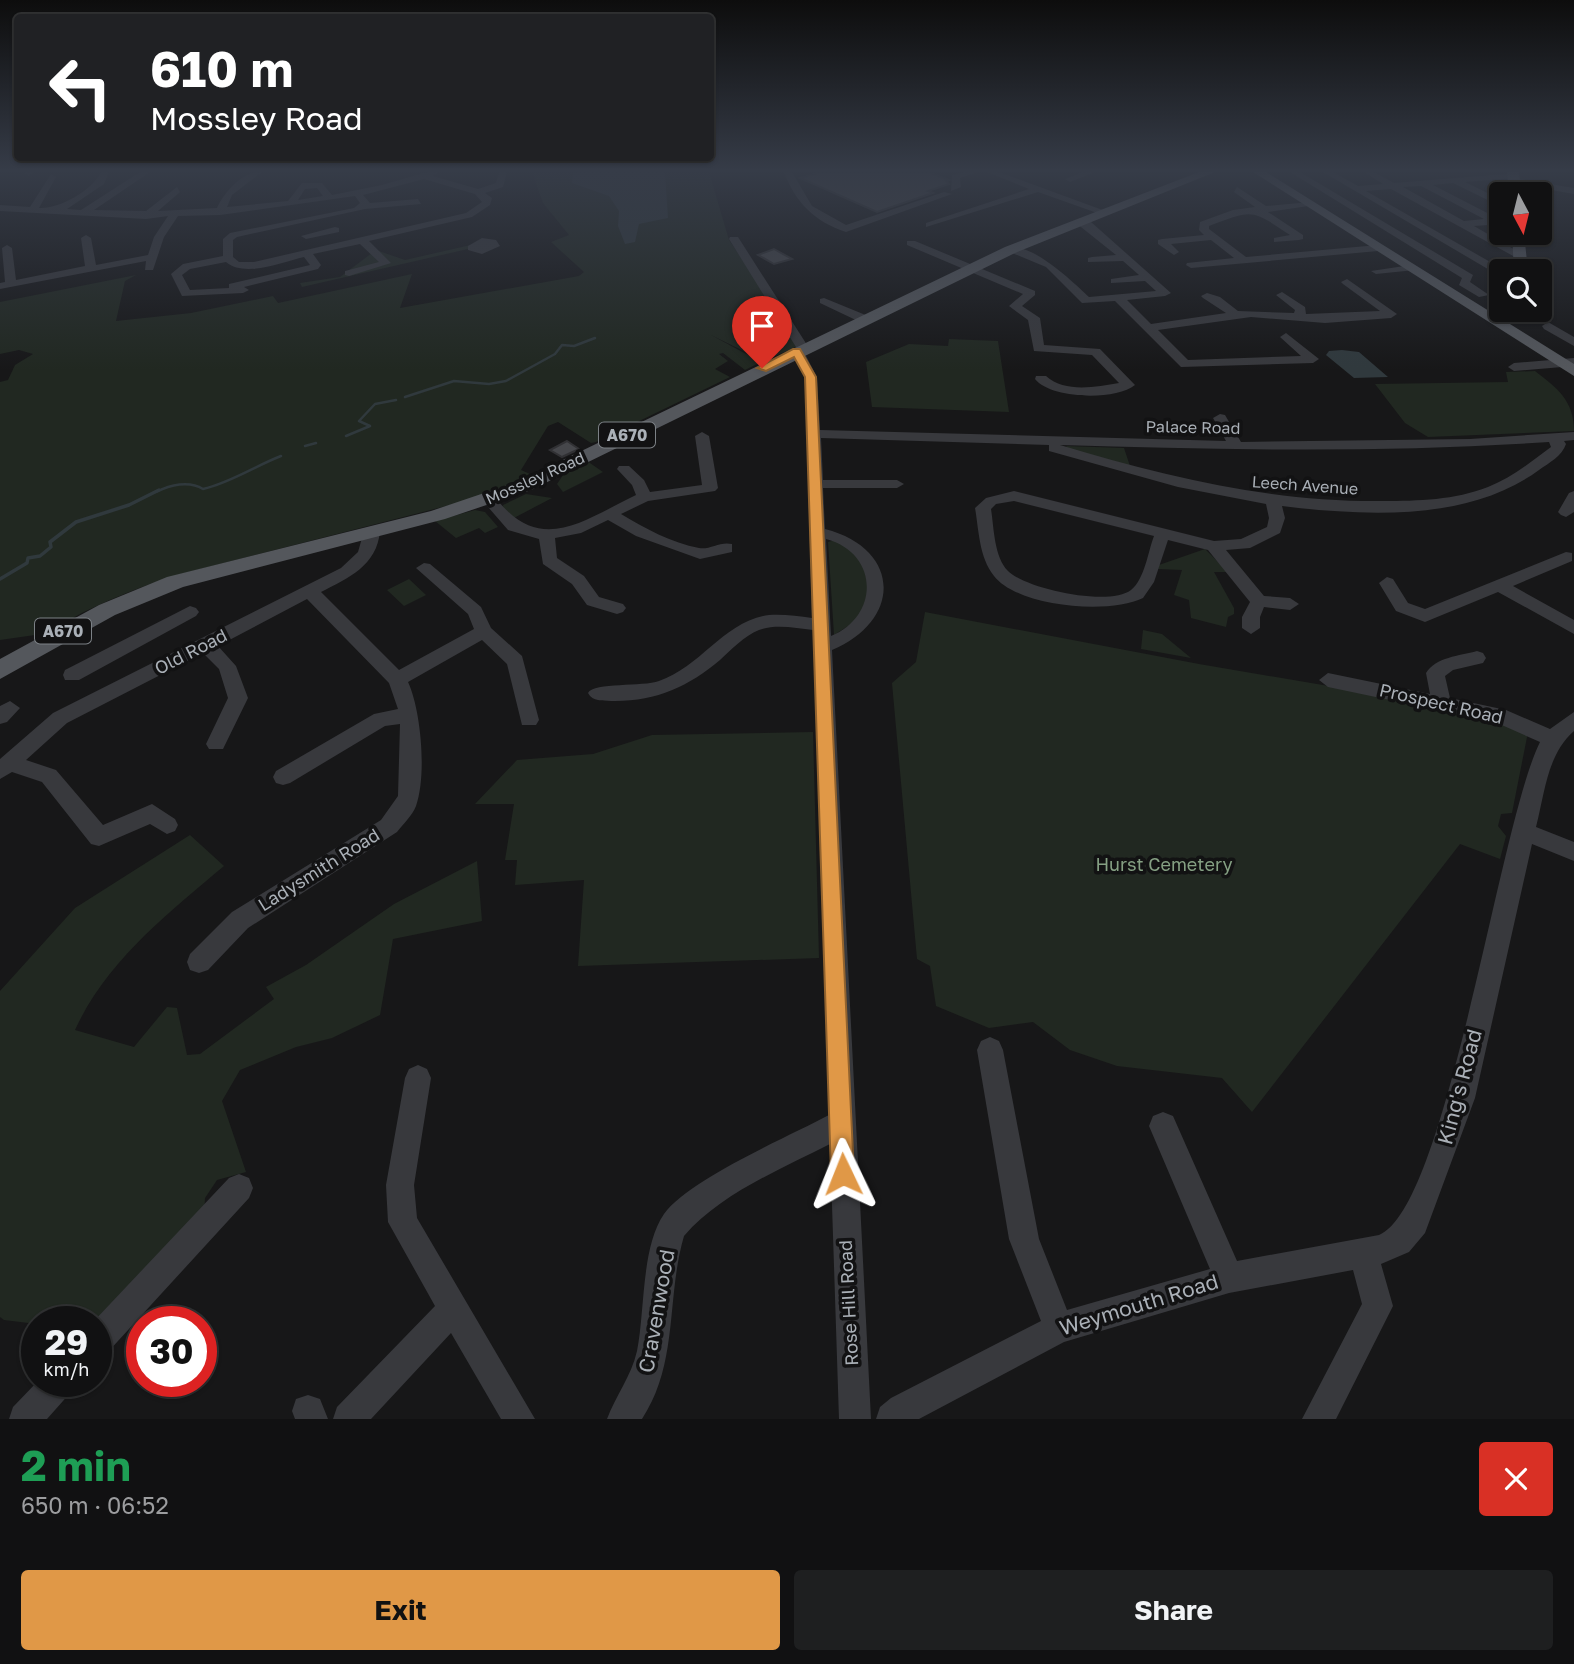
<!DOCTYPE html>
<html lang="en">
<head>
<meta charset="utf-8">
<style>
	body { margin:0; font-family:"Golos Text",sans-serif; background:#1e1f20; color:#f1f3f6; height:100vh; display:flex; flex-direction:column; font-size:26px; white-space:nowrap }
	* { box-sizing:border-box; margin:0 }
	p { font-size:23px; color:#9c9d9f }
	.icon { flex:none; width:38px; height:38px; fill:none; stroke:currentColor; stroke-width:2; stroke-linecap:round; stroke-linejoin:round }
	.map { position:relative; height:1419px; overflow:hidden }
	.panel { display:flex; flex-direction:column; background:#111112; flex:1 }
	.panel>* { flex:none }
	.banner { position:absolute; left:14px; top:14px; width:700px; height:147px; border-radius:7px; box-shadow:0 2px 5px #0004,0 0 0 2px #303132; background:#202124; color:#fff; overflow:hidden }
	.needle { width:46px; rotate:173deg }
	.controls { position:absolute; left:1489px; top:182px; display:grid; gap:14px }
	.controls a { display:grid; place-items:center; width:63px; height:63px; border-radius:7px; background:#111112; box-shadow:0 2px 5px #0004,0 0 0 2px #303132; font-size:35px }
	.speed { position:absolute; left:21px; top:1306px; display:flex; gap:14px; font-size:35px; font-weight:700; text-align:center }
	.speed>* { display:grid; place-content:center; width:91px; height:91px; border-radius:50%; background:#111112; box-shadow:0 2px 5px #0004,0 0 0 2px #303132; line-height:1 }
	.speed small { font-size:18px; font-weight:400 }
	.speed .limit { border:10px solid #d22; background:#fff; color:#111 }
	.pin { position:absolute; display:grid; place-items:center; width:60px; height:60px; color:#fff; margin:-72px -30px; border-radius:50% 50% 50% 0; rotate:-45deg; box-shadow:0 0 7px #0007 }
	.pin .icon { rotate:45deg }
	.me { position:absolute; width:77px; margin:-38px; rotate:358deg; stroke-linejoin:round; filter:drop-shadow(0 0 5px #0008) }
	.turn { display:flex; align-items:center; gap:24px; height:147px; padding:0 21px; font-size:32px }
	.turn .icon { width:91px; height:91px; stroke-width:2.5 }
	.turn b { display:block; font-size:49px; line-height:60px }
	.round { display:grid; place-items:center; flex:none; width:74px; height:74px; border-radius:7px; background:#1e1f20 }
	.head { display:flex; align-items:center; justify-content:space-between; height:119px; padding:0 21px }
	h1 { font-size:42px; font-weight:700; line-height:52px; color:#1e9e55 }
	.cta { display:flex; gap:14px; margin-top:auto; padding:14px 21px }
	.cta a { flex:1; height:80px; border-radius:7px; background:#e09847; color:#111; font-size:28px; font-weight:700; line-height:80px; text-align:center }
	.cta a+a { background:#1e1f20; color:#f1f3f6 }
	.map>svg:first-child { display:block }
</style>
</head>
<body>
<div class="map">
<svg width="1574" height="1419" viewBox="0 0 1574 1419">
	<rect width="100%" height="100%" fill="#171718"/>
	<path fill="#212821" d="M532,172H709L729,240L800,345L764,361L711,335L761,362L745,370L723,353L719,354L728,361L715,369L730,377L596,442L591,443L558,422L548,426L521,470L530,474L493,494L177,575C146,585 117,596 88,610C71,618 56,629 38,634L39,616L35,635L0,640V382L8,380L15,365L33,354L19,350L0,354V302L136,275L125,281L116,321L191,313L273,296L278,303L412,274L400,308L579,276L584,272L551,242L569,235L543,203Z
		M475,244L468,249L302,287L300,283L340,277L376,250L405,260Z
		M949,339L998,341L1009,412L872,407L866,362L909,344L948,346Z
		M1535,371C1557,388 1574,400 1574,431L1428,437L1405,423L1375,384L1508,382L1506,372Z
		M1067,446L1124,448L1131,469L1064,448Z
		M587,461L603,472L563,492L557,484L563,475Z
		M526,494L552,498L512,519L504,512L503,505Z
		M475,510L485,512L498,527L485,533L479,528L456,538L435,521Z
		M835,540L851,547L872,576L862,617L834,635L828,542Z
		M1205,549L1228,572H1214L1234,608V614L1228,617L1226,627L1191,618L1189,600L1174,595L1182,570L1158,569L1159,565Z
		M409,579L426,595L404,606L387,590Z
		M925,612L1199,664L1487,713L1528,732L1512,813L1501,814L1498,826L1506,836L1500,859L1460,844L1252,1112L1222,1078L1117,1066L1070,1050L1033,1022L989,1028L936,1006L930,966L917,959L892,683L916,662Z
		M1143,630L1162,634L1191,658L1141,649Z
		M813,732L819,958L578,966L584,880L515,885L517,860H505L514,804H475L517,760L593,754L652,735Z
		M190,835L224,866C168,913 106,962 75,1030L134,1047L167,1007L177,1008L187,1055L200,1054L274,999L266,987L306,965L394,904L477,861L482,921L393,939L380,1015L332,1038L296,1047L240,1070L222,1101L246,1172L217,1180L205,1198L204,1217L96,1321H37V1324L4,1320L0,1317V991L75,908Z"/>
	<path fill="#30393d" d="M585,172H665L668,218L639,224L635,242L625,244L618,226L619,211L609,196L572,183L573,173Z
		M1342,350L1359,352L1388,377L1354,378L1326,355L1329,351Z"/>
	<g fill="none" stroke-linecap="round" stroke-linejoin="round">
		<path stroke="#30393d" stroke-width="2.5" d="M405,397L454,381L489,384L506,381L555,354L562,345L574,346L595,338
			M346,436L370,426L359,421L375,404L396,400
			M305,446L316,443
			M156,492C170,485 189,480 203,489C230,483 255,466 281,456"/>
		<path stroke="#30393d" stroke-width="3.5" d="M0,579L27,563L28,558L40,556L51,547L50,542L76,522L129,505L159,490"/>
	</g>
	<path fill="#46474b" stroke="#313134" stroke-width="2" d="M821,172H928L949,180L946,181L949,184L928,191L933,193L877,212L800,178Z
		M774,249L792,259L774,264L758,255Z
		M567,441L579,449L562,457L550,450Z"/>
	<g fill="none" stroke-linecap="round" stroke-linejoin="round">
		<path fill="#38393d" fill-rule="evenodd" d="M34,172L29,176L24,173L25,172Z
			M101,172H109L104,184L67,209L81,210L140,172H150L94,210L146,211L177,187L180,192L158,211L217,208C225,191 243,171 262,172L232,195L227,207L288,201L302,183H322L332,195L382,185L427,172H439L433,176L478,189L496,183L499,172H507L503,187L485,193L492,198L490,205L472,217L369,241L391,263L349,276L345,275V271L379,262L360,244L313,254L321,265L318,269L244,287L249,290L243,293L182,296L171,274L183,264L223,256V239L230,233L354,208L360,203L355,196L220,215L178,216L164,237L153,270H145L146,261L0,289V283L5,282L2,248L7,245L12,248L16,280L85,266L81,238L86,235L91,238L96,265L148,255L154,237L168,216L146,219L0,211V205L30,207L51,174L56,177L39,208C59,209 92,191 101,172ZM424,179L475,194L482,202L466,213L254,262H239L233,257V240L237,237L365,209L421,204L418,199L370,203L363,195ZM317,188L323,196L298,200L305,189ZM304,257L310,265L229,284V288L190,290L182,275L190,269L226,262C245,278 282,262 304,257Z
			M784,172H792L812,206L846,225L944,192L952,194L846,232C815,222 795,202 784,172Z
			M965,172H978L960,178L961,187L951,191L952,175Z
			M987,172H999L1108,212L1100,214L1038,192L926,227V223L1029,189Z
			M1083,172H1095L1070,182L1065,179Z
			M1290,172H1300L1473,275L1470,282L1489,295L1479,297L1459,285L1462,278Z
			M1323,172H1333L1358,186L1383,184L1364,172H1374L1394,183L1517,173L1514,178L1465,182L1502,200V207L1453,183L1433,185L1497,218H1502V224L1474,226L1524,255L1515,257L1391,189L1366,191L1506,271L1498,275ZM1421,186L1484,219L1464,221L1403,187Z
			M1514,178L1574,188V194L1511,183Z
			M1237,187L1266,206L1310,202L1315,205L1268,212L1303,235V239L1299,240L1274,242V238L1290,235C1251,209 1254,209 1209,226V229L1246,257L1378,245L1383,248L1378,251L1191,268L1186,265L1187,263L1234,258L1211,240L1171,244L1179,252L1174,255L1158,244V240L1162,239L1204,235L1199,230L1200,222L1233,210L1255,207L1234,192Z
			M1080,218L1091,222L1171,293L1165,296L1127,300L1151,324L1226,313L1203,298L1201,296L1207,293L1220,297L1238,311L1294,313L1295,310L1276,295L1282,292L1305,307L1306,314L1380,311L1343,284L1341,282L1347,279L1397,314L1391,318L1325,323L1251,317L1158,330L1188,360L1301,356L1280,337L1286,333L1319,359L1313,363L1181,367L1115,301L1082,303L1046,267L1005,250C1026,236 1074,283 1089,297L1156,291L1145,281L1111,283V279L1139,275L1123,261L1088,262V258L1092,257L1116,255L1076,223Z
			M335,227L339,228V232L306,239L301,236Z
			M730,237H738L809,348L804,352L817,377L820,430L1226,441L1213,418L1220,414L1225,415L1241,442L1470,439L1574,432V440L1564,441L1566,444C1562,456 1549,463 1539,470C1468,522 1365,516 1282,506L1285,518L1280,533L1250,548L1226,550L1264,596L1290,598L1299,604L1290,610L1264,607L1260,617V628L1251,634L1242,628V617L1250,602L1208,550L1168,540L1154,582L1143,598C1109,615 1018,607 994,576C979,557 979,531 975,508L986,498L1014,491L1214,541L1241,539L1267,527L1269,518L1266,504L1178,487L1049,451V445L821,438L823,480H897L904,484L897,488H823L825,529C902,549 902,621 832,650L871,1419H839L830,1144C781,1169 720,1194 684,1236C666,1297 679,1363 642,1419H607C616,1395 631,1377 637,1351C645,1312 641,1247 664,1214C689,1179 788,1137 829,1115L813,630C796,628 775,624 759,630C744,636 732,649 720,660C688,687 655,702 611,701C602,700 593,702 588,693C594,682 643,687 659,681C701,667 724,621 769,615C783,614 798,616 812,618L805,377L791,351L796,347L729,239ZM1549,442L1551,447C1531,462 1511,478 1488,487C1455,500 1418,501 1383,501C1271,502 1166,477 1060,445C1223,450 1386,453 1549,442ZM1014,501L1154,536C1148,551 1145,579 1131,590C1109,607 1026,589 1008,571C994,557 994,528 991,509L996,504ZM826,539C879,553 880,616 831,636Z
			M482,238L496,240L500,246L482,254L468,250V246Z
			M907,241H915L1035,291V295L1022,306L1040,318L1044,345L1100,349L1135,385C1115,401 1051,399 1035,379L1036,376H1046C1065,393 1095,387 1119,383L1092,355L1034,351L1028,320L1009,306L1023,294L907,245Z
			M1411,265L1416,268L1415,270L1376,274L1371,271Z
			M824,298L868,316L870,319L860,322L820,303V299Z
			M1548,322L1574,337V346L1544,329L1542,326Z
			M1574,358V366L1514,371L1508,367L1514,363Z
			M702,432L709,436L718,488L715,491L648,501L621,514C644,528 672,543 699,548C710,550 720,541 732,544V552L700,559L636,536L608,520L581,533L555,538L557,558L584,576L599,597L623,604L626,608L623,612L617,614L587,605L572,584L543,564L539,539L508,530L482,500L485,497H495C540,556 582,521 636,495L632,485L617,469L619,466H629L644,480L650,492L702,485L695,436Z
			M1574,491V512L1566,517L1561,515L1558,512L1569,493Z
			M372,526L380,531C377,566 348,578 321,592L399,670L474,629L468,614L416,568L424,563L430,564L481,607L491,628L522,656L539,720L536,725H522L507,664L482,640L408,682C421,710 427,775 416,806C412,816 403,824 397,832L248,928L208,970L199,973L190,970L187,962L190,954L232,912L381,820L398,796L400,724L385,726L290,783L283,785L276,783L273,777L276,771L374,714L398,709L389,683L307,599L218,646L236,666L248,698L223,749H209L206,744L228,698L219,669L203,653L67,723L26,760L56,770L103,825L152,804L175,819L178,825L175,831L167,834L150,824L99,846L91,844L42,782L12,772L0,779V759L53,713L341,568L358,552L364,531Z
			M1566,552L1572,553V561L1513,586L1574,620V634L1498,592L1425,622L1396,611L1379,583L1387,577L1393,579L1408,603L1425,609Z
			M190,606L196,608L199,612L196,616L79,680H65L63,675L65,670Z
			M1477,651L1483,653L1486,658L1483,663L1453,670L1445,676L1450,698L1506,710L1550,729L1574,712V731C1547,755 1545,792 1536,827L1574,842V861L1532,844L1475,1098L1425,1233L1409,1252L1381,1264L1393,1306L1336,1419H1302L1362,1304L1353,1270L1229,1293L1064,1342L919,1419H876L880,1407L891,1398L1041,1321L1009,1239L977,1050L981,1041L990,1037L999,1041L1003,1050L1039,1239L1067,1310L1210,1269L1149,1126L1153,1116L1163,1112L1173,1116L1237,1261L1379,1235C1447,1208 1499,824 1540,742L1495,722L1328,687L1319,680L1328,673L1430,694L1426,673C1436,657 1459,656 1477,651Z
			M10,701L20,708L7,722L0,724V706Z
			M418,1065L427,1069L431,1078L414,1185L417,1218L535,1419H501L451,1333L371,1419H333L337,1407L435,1306L388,1222L386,1185L405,1078L409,1069Z
			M239,1174L249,1178L253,1188L249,1198L107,1353L96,1358L94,1321L229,1178Z
			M38,1381H76L71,1392L47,1419H9L13,1407Z
			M308,1395L320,1399L328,1419H295L292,1411L296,1399Z"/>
		<path fill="#54575c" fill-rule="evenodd" d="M1199,172H1215L1015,253L531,490L445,519L183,587L115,615L0,679V659L99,605L167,577L431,511L517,482L1005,247Z
			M1253,172H1266L1574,364V376Z
			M1507,172H1519L1521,194H1509Z
			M1512,233H1524L1528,271H1514Z"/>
	</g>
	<linearGradient id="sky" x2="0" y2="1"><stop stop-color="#0d0d0d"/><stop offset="0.46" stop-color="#363c48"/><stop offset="1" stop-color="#363c48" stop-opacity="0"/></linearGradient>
	<rect width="1574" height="370" fill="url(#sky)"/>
	<path fill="#e09847" stroke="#92632e" stroke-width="2" d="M793,349H800L816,377L854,1174L851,1183L843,1186L835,1183L831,1174L805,377L794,357L766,371L757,368Z"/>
	<g text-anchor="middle" stroke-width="7" stroke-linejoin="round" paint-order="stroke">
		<g font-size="16" fill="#aab0b7" stroke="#121213">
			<text transform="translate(1193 427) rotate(1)" y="6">Palace Road</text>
			<text transform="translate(535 478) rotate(-24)" y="6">Mossley Road</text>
			<text transform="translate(1305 485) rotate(4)" y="6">Leech Avenue</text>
		</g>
		<g fill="#121213" stroke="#7c8186" stroke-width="2">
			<rect x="599" y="422.5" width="56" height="25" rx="5"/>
			<rect x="35" y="618.5" width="56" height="25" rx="5"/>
		</g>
		<g font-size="16" font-weight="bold" fill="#aab0b7">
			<text x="627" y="441">A670</text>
			<text x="63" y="637">A670</text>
		</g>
		<g font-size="18" fill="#aab0b7" stroke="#121213">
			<text transform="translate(191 652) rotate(-27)" y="6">Old Road</text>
			<text transform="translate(1441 704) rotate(13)" y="6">Prospect Road</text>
			<text transform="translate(319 870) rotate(-32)" y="6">Ladysmith Road</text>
			<text transform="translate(849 1303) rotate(-93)" y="6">Rose Hill Road</text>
		</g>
		<g font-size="18" fill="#85a083" stroke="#121213">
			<text x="1164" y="871">Hurst Cemetery</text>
		</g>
		<g font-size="21" fill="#aab0b7" stroke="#121213">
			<text transform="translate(1460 1087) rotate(-75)" y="7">King's Road</text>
			<text transform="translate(1139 1305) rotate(-17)" y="7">Weymouth Road</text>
			<text transform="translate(657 1311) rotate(-80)" y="7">Cravenwood</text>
		</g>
	</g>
</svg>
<div class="controls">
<a><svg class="needle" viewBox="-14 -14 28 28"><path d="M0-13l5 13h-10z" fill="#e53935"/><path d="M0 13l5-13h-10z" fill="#9c9d9f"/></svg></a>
<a><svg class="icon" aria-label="search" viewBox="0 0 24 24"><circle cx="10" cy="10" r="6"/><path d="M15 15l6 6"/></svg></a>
</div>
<div class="speed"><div>29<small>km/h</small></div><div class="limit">30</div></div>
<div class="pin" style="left:762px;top:368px;background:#d93025"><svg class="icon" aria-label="arrive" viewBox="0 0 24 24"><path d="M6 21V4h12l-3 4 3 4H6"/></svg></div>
<svg class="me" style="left:843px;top:1174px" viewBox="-20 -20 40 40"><path d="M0-17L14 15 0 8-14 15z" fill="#e09847" stroke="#fff" stroke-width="4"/></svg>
<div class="banner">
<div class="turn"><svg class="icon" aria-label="left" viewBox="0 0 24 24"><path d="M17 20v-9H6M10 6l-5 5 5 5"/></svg><div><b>610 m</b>Mossley Road</div></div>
</div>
</div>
<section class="panel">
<div class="head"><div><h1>2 min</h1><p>650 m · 06:52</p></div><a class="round" style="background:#d93025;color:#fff"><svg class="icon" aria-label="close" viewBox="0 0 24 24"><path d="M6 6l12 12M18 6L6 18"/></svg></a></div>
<div class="cta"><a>Exit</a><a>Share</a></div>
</section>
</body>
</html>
